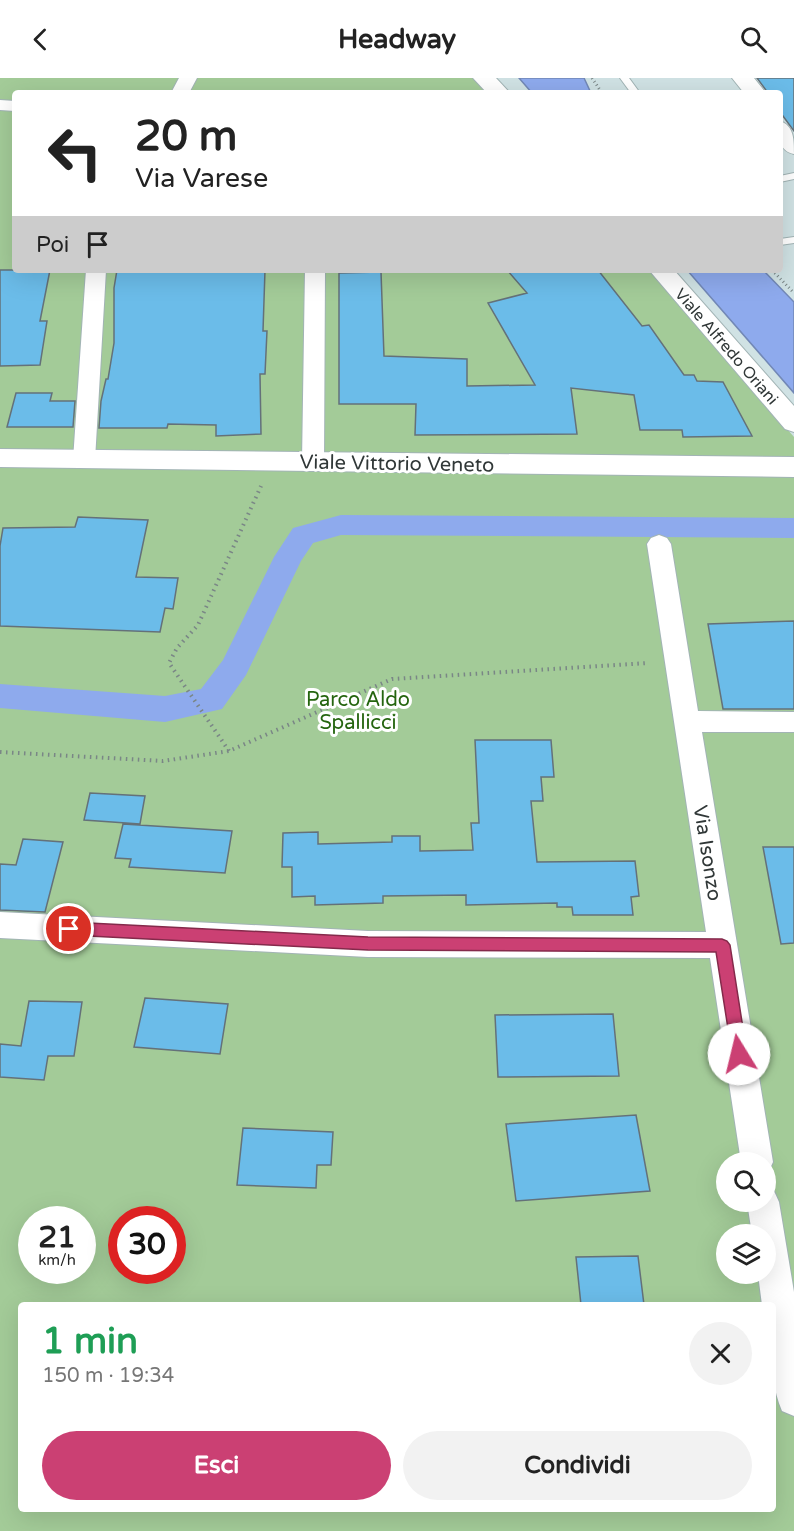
<!DOCTYPE html>
<html lang="it">
<head>
<meta charset="utf-8">
<style>
	body { margin:0; font-family:"Varela Round",sans-serif; background:#f2f2f2; color:#222; height:100vh; display:flex; flex-direction:column; font-size:22px; white-space:nowrap }
	* { box-sizing:border-box; margin:0 }
	p { font-size:20px; color:#767676 }
	.icon { flex:none; width:33px; height:33px; fill:none; stroke:currentColor; stroke-width:2; stroke-linecap:round; stroke-linejoin:round }
	.map { position:relative; flex:1; overflow:hidden }
	.details { position:absolute; left:18px; top:1224px; width:758px; height:210px; display:flex; flex-direction:column; background:#fff; border-radius:6px; box-shadow:0 6px 24px #0002 }
	.details>* { flex:none }
	.guide { position:absolute; left:12px; top:12px; width:771px; height:183px; border-radius:6px; box-shadow:0 6px 24px #0002; background:#fff; color:#222; overflow:hidden }
	.tools { position:absolute; left:716px; top:1074px; display:grid; gap:12px }
	.tools a { display:grid; place-items:center; width:60px; height:60px; border-radius:50%; background:#fff; box-shadow:0 6px 24px #0002; font-size:30px }
	.speed { position:absolute; left:18px; top:1128px; display:flex; gap:12px; font-size:30px; font-weight:700; text-align:center }
	.speed>* { display:grid; place-content:center; width:78px; height:78px; border-radius:50%; background:#fff; box-shadow:0 6px 24px #0002; line-height:1 }
	.speed small { font-size:15px; font-weight:400 }
	.speed .limit { border:9px solid #d22; background:#fff; color:#111 }
	.pin { position:absolute; display:grid; place-items:center; width:51px; height:51px; color:#fff; margin:-26px; border:3px solid #fff; border-radius:50%; box-shadow:0 2px 6px #0007 }
	.me { position:absolute; width:66px; margin:-33px; rotate:351deg; stroke-linejoin:round; filter:drop-shadow(0 0 4px #0008) }
	.turn { display:flex; align-items:center; gap:21px; height:126px; padding:0 24px; font-size:27px }
	.turn .icon { width:78px; height:78px; stroke-width:2.5 }
	.turn b { display:block; font-size:42px; line-height:51px }
	.then { display:flex; align-items:center; height:57px; padding:0 24px; background:#0003; gap:12px; font-size:22px }
	.round { display:grid; place-items:center; flex:none; width:63px; height:63px; border-radius:32px; background:#f2f2f2 }
	.head { display:flex; align-items:center; justify-content:space-between; height:102px; padding:0 24px }
	h1 { font-size:36px; font-weight:700; line-height:45px; color:#1e9e55 }
	.button { display:flex; gap:12px; margin-top:auto; padding:12px 24px }
	.button a { flex:1; height:69px; border-radius:36px; background:#cb4073; color:#fff; font-size:24px; font-weight:700; line-height:69px; text-align:center }
	.button a+a { background:#f2f2f2; color:#222 }
	header { display:flex; justify-content:space-between; align-items:center; height:78px; padding:0 24px; background:#fff; font-size:27px; font-weight:700 }
	.map>svg:first-child { display:block }
</style>
</head>
<body>
<header><svg class="icon" aria-label="back" viewBox="0 0 24 24"><path d="M15 5l-7 7 7 7"/></svg>Headway<svg class="icon" aria-label="search" viewBox="0 0 24 24"><circle cx="10" cy="10" r="6"/><path d="M15 15l6 6"/></svg></header>
<div class="map">
<svg width="794" height="1453" viewBox="0 0 794 1453">
	<rect width="100%" height="100%" fill="#d0e2e4"/>
	<path fill="#a3cb98" fill-rule="evenodd" d="M0,0H482L495,15H15V192H649L794,359V1453H0ZM726,1084H765V1124H726ZM32,1142H82V1192H32ZM122,1142H172V1192H122ZM726,1156H765V1196H726ZM21,1227H772V1431H21Z"/>
	<path fill="#8eaaed" stroke="#7288b6" stroke-width="1.5" d="M519,0H584L591,15H532Z
		M687,192H763L794,224V315Z"/>
	<g fill="none" stroke-linecap="round" stroke-linejoin="round">
		<path fill="#8eaaed" fill-rule="evenodd" d="M341,437L794,440V460L341,457L313,465L301,483L246,597L222,631L165,644L0,630V606L165,618L201,611L223,582L274,479L293,450Z"/>
	</g>
	<path fill="#6bbce9" stroke="#647179" stroke-width="1.5" d="M757,0H794V53L780,34V15H768Z
		M0,192H50L40,243H47L40,287L0,288Z
		M117,192H265L263,253H267L265,296H260L261,356L216,358V347L168,346L167,350H99L101,323L106,301H108L114,265V210Z
		M507,192H598L642,248L649,247L684,297H694L697,303L723,304L752,358L683,359L682,352H640L634,317L571,310L577,356L415,357L416,326H339V195L381,194L384,278L467,281V308L535,307L488,225L527,215Z
		M16,315H52L50,323H75L73,349H7Z
		M78,439L148,442L136,499L178,500L173,531L165,530L160,554L0,548V468L3,450L75,449Z
		M794,543V631H723L708,546Z
		M475,662H551L554,699H541L543,723H531L537,784L635,783L639,818L631,819L633,837H573L572,829H557V825L466,827V817L383,818V825L315,827V818L292,819V789H282L283,755L318,754V766L392,764V758H420V773L473,772L471,745H479Z
		M90,715L145,718L140,746L84,742Z
		M123,746L232,753L225,795L129,789L131,781L115,780Z
		M23,761L63,764L45,834L0,832V786L16,787Z
		M763,769H794V865L781,866Z
		M145,920L228,926L220,976L134,969Z
		M29,923L82,924L74,978H48L44,1002L0,999V966L21,968Z
		M613,936L619,998L498,999L495,937Z
		M636,1037L650,1113L516,1123L506,1046Z
		M243,1050L333,1054L331,1087H317L316,1110L237,1107Z
		M638,1178L644,1227H581L576,1179Z"/>
	<g fill="none" stroke-linecap="round" stroke-linejoin="round">
		<defs>
			<path id="service" d="M620,0H629L640,15H631Z
				M794,95V101L780,104V98Z
				M794,159V165L780,167V161Z"/>
			<path id="minor" d="M179,0H197L189,15H171Z
				M0,22L15,23V33L0,32Z
				M86,192H106L95,382L92,388L84,390L76,388L73,382Z
				M305,192H325L324,384L321,390L313,392L305,390L302,384Z
				M659,457L667,460L671,466L698,633L794,634V654H702L773,1084L768,1095L765,1096V1084H741L710,880L368,879L0,860V834L368,853L706,854L647,466L651,460Z
				M765,1109L774,1113L779,1124L794,1214V1338L782,1333C768,1300 772,1262 772,1227H762L758,1196H765V1156H752L747,1124H765Z"/>
			<path id="tertiary" d="M473,0H496L510,15H487Z
				M732,0H754L766,15H744Z
				M780,43C794,48 794,61 794,76C777,72 780,58 780,43Z
				M649,192H674L794,328V354L785,351Z
				M0,371L794,379V399L0,389Z"/>
		</defs>
		<use href="#service" stroke="#a2b4b5" stroke-width="2"/>
		<use href="#minor" stroke="#a2b4b5" stroke-width="2"/>
		<use href="#tertiary" stroke="#a2b4b5" stroke-width="2"/>
		<path stroke="#7a8686" stroke-width="3" stroke-dasharray="1 3" stroke-linecap="butt" d="M592,0L602,15
			M772,192L794,215"/>
		<path stroke="#7a8686" stroke-width="4" stroke-dasharray="1.5 4.5" stroke-linecap="butt" d="M229,673L169,585L177,570L198,547L261,408
			M0,674L163,683L229,673L392,601L648,585"/>
		<use href="#service" fill="#fff" fill-rule="evenodd"/>
		<use href="#minor" fill="#fff" fill-rule="evenodd"/>
		<use href="#tertiary" fill="#fff" fill-rule="evenodd"/>
	</g>
	<path fill="#cb4073" stroke="#842a4b" stroke-width="1.5" d="M69,844L368,859L722,861L727,863L730,867L747,976L745,981L739,983L734,981L732,976L716,874L368,872L69,857L64,855L62,851L64,846Z"/>
	<g text-anchor="middle" stroke-width="6" stroke-linejoin="round" paint-order="stroke">
		<g font-size="16" fill="#303737" stroke="#fff">
			<text transform="translate(727 268) rotate(49)" y="6">Viale Alfredo Oriani</text>
		</g>
		<g font-size="20" fill="#303737" stroke="#fff">
			<text transform="translate(397 385) rotate(1)" y="7">Viale Vittorio Veneto</text>
			<text transform="translate(708 775) rotate(81)" y="7">Via Isonzo</text>
		</g>
		<g font-size="20" fill="#25650f" stroke="#fff">
			<text x="358" y="628">Parco Aldo<tspan x="358" dy="23">Spallicci</tspan></text>
		</g>
	</g>
</svg>
<div class="tools">
<a><svg class="icon" aria-label="search" viewBox="0 0 24 24"><circle cx="10" cy="10" r="6"/><path d="M15 15l6 6"/></svg></a>
<a><svg class="icon" aria-label="layers" viewBox="0 0 24 24"><path d="M12 4l9 5-9 5-9-5zM3 14l9 5 9-5"/></svg></a>
</div>
<div class="speed"><div>21<small>km/h</small></div><div class="limit">30</div></div>
<div class="pin" style="left:69px;top:851px;background:#d93025"><svg class="icon" aria-label="arrive" viewBox="0 0 24 24"><path d="M6 21V4h12l-3 4 3 4H6"/></svg></div>
<svg class="me" style="left:739px;top:976px" viewBox="-20 -20 40 40"><circle r="19" fill="#fff"/><path d="M0-13L10 11 0 6-10 11z" fill="#cb4073"/></svg>
<div class="guide">
<div class="turn"><svg class="icon" aria-label="left" viewBox="0 0 24 24"><path d="M17 20v-9H6M10 6l-5 5 5 5"/></svg><div><b>20 m</b>Via Varese</div></div>
<div class="then">Poi<svg class="icon" aria-label="arrive" viewBox="0 0 24 24"><path d="M6 21V4h12l-3 4 3 4H6"/></svg></div>
</div>
<section class="details">
<div class="head"><div><h1>1 min</h1><p>150 m · 19:34</p></div><a class="round"><svg class="icon" aria-label="close" viewBox="0 0 24 24"><path d="M6 6l12 12M18 6L6 18"/></svg></a></div>
<div class="button"><a>Esci</a><a>Condividi</a></div>
</section>
</div>
</body>
</html>
